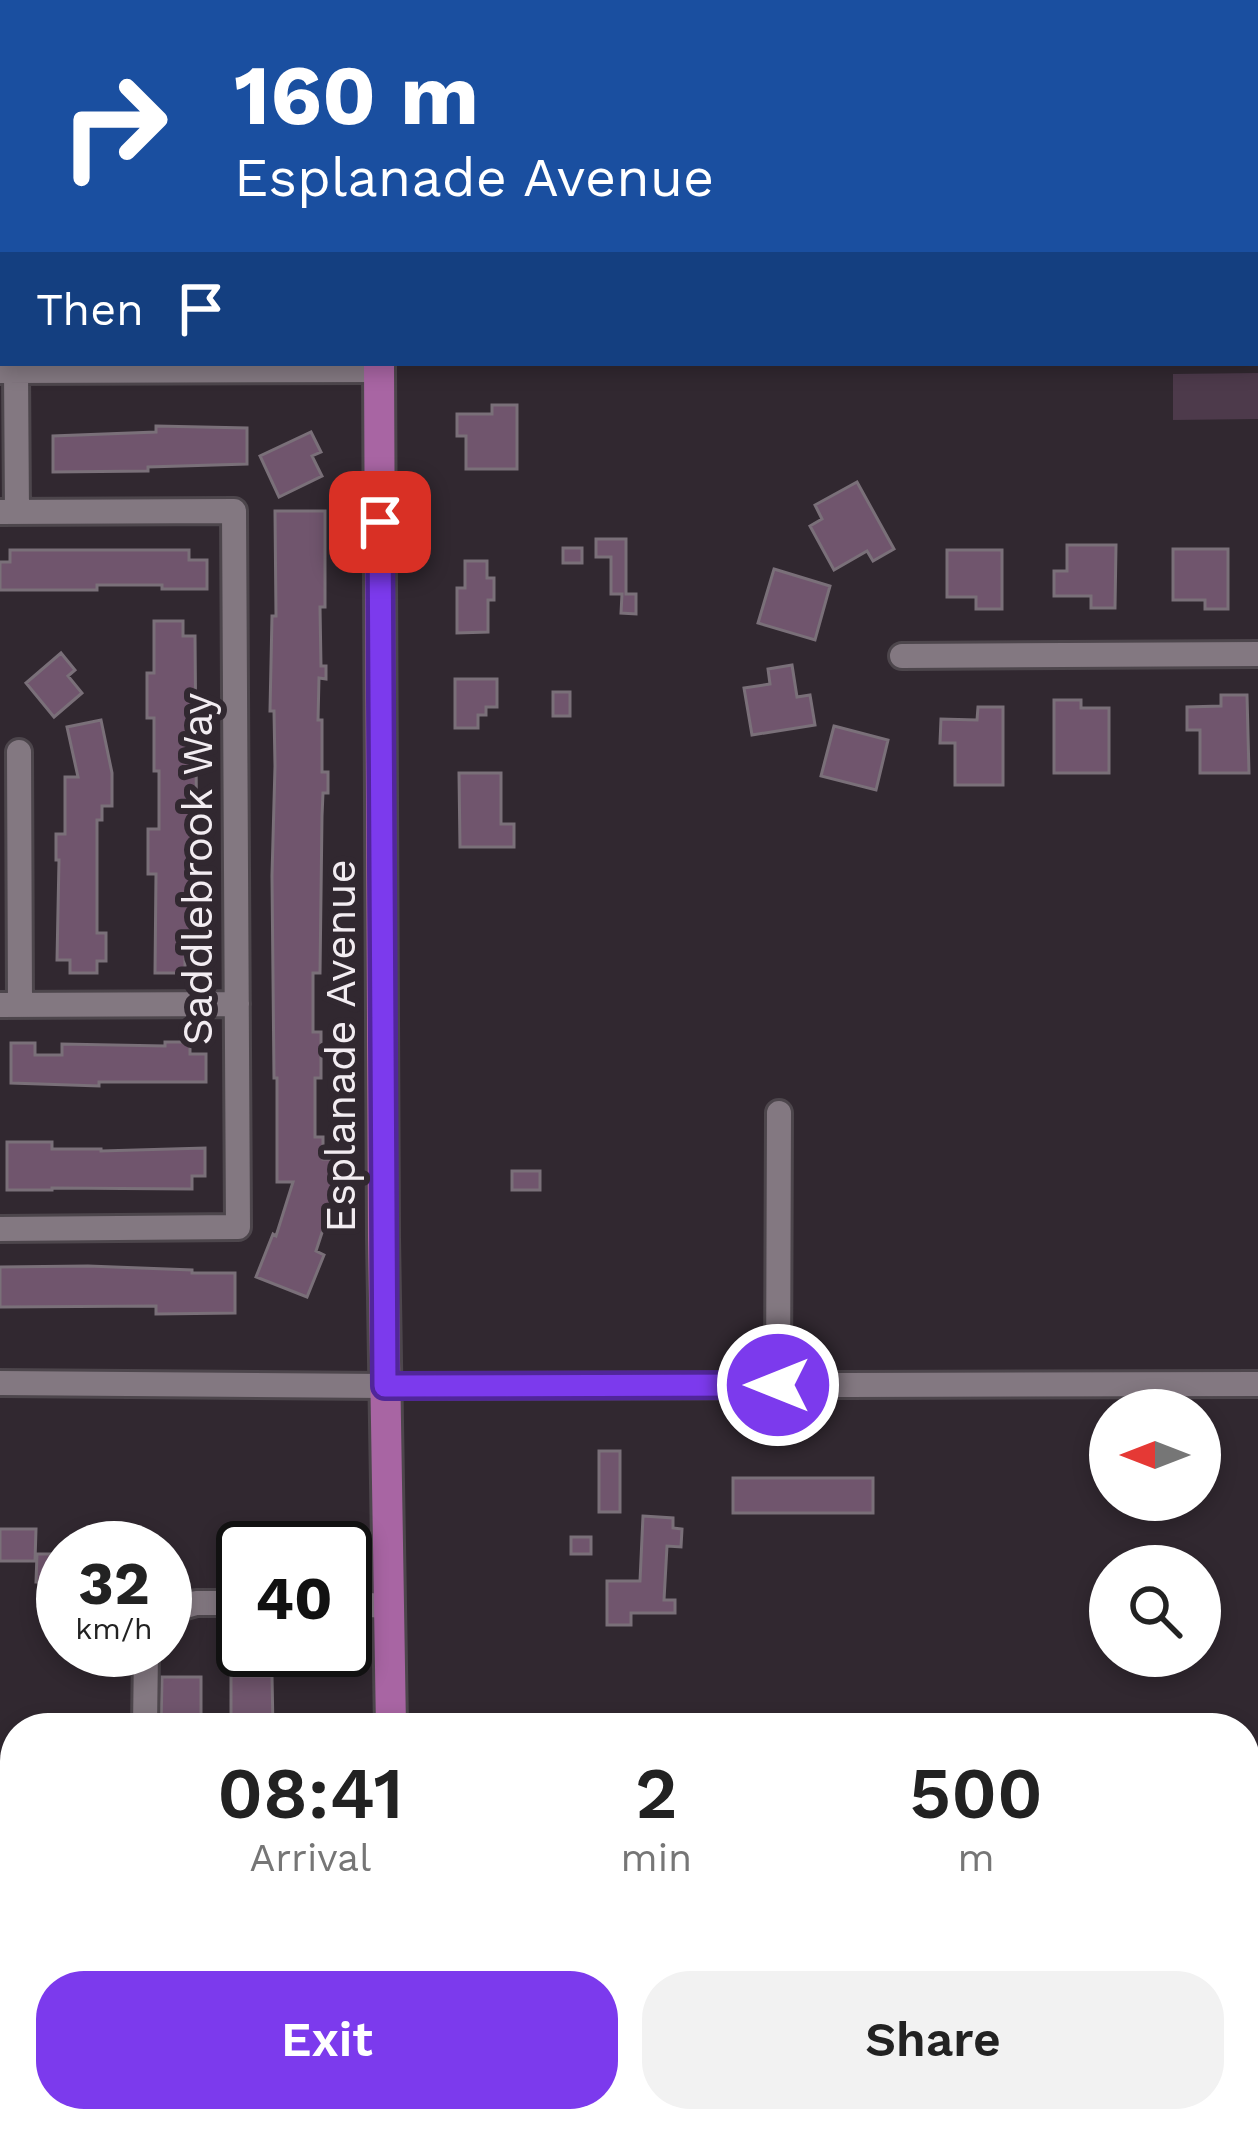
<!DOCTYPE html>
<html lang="en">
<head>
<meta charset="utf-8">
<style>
	body { margin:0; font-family:"Work Sans",sans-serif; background:#f2f2f2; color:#222; height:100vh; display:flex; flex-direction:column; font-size:45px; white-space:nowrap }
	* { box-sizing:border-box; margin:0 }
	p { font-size:39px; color:#767676 }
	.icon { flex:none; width:66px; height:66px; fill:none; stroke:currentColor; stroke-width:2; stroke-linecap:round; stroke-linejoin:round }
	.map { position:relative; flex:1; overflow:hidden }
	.drawer { position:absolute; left:0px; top:1713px; width:1260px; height:420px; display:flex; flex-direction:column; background:#fff; border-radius:48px 48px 0 0; box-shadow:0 6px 18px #0003 }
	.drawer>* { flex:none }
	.guide { position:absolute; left:0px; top:0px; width:1260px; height:366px; box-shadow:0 6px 18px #0003; background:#1a4fa0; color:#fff; overflow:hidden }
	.needle { width:78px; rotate:270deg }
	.buttons { position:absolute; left:1089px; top:1389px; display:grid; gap:24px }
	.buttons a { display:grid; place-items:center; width:132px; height:132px; border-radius:50%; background:#fff; box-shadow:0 6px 18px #0003; font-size:60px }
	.speed { position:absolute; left:36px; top:1521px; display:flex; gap:24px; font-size:60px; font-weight:700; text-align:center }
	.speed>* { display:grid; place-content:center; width:156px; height:156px; border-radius:50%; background:#fff; box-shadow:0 6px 18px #0003; line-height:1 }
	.speed small { font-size:30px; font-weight:400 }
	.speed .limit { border:6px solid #111; border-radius:18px; background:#fff; color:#111 }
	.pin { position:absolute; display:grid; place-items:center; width:102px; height:102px; color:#fff; margin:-51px; border-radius:24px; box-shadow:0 6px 18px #0006 }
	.me { position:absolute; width:132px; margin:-66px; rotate:270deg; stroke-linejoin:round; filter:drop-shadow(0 0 9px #0008) }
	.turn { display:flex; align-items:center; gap:42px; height:252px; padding:0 36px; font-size:54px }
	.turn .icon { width:156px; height:156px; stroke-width:2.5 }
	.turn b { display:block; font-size:84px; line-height:102px }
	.then { display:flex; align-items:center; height:114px; padding:0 36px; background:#0003; gap:24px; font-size:45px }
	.eta { display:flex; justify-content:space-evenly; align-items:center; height:204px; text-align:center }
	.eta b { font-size:72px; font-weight:600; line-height:84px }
	.button { display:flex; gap:24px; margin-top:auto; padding:24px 36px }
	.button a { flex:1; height:138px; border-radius:48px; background:#7c3aed; color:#fff; font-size:48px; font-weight:600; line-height:138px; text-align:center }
	.button a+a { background:#f2f2f2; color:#222 }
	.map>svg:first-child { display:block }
</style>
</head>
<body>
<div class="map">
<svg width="1258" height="2133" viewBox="0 0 1258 2133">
	<rect width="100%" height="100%" fill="#312830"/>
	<path fill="#4d3a4b" d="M1258,373V419L1173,420V374Z"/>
	<path fill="#70556d" stroke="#7a7079" stroke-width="3" d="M492,405H517V469H466V436H457V414H492Z
		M156,426L247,428V464L148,467V471L53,472V436L156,432Z
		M311,432L321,452L312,456L322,476L279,497L260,456Z
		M857,482L894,549L873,561L867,551L834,570L810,526L822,519L815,505Z
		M275,511H325V607H320L321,666H326V679L319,678L318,720H322V772H328V793H323L322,816L320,973H313V1032H321V1078H315V1137H323V1159H335V1193L316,1251L324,1255L307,1297L256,1277L273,1234L276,1236L293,1182H277V1078H274L272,876L275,766L274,711H270L272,616H276Z
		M596,539H626V594H636V614L621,613L622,594H611V557H596Z
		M1067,545H1116L1115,608H1091V596H1054V571H1067Z
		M563,548H582V563H563Z
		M1173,549H1228V609H1205V600H1173Z
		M10,550H189V560H207V589H162V585H97V590H0V562H10Z
		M947,550H1002V609H976V597H947Z
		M465,561H487V578H494V600H488V632L457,633V588H465Z
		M774,569L830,586L815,640L758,623Z
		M154,621H183V636H195L197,874H193V933H197V959H185V973H155L156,874H148V829H159V771H154V718H147V673H154Z
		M61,653L75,670L68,676L82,693L54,717L26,683Z
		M792,665L797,697L810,695L815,725L752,735L744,688L770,684L768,669Z
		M455,679H497V707H486V715H478V728H455Z
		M553,692H570V716H553Z
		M1221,695H1247L1249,773H1200V730H1187V707L1221,706Z
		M1054,700H1081V708H1109V773H1054Z
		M978,707H1003V785H955V743H940L941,719L977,720Z
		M101,720L112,773V806H102V820H97V933H106V961H97V973H70V960H57L59,860H56V834H65V777H78L67,727Z
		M834,726L888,740L876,790L821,776Z
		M459,773H501V824H514V847H460Z
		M165,1042H190V1054H206V1082H99V1086L11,1083V1043H35V1055H62V1044L165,1046Z
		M7,1142H52V1149H101V1151L205,1148V1176H192V1189L52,1188V1190H7Z
		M512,1171H540V1190H512Z
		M88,1266L192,1270V1273H235V1313L156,1314V1306L0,1307V1267Z
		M599,1451H620V1512H599Z
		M733,1478H873V1513H733Z
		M643,1516L673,1518V1528L682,1529L681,1547L667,1546L664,1600H675V1613H631V1625H607V1581H640Z
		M0,1529H36L35,1561H0Z
		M571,1537H591V1554H571Z
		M37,1554H63V1582H36Z
		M231,1676H272L273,1728H231Z
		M162,1677H201V1728H161Z
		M52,2118H76L75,2133L52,2132Z"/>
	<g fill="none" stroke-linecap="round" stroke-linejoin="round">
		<defs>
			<path id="minor" d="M1139,0V3
				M0,371L379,370
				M16,371L17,512
				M0,512L234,511L238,1227L0,1229
				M902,656L1258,654
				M19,752L20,1005
				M0,1005L237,1004
				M0,1383L385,1386L1258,1384
				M778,1385L779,1113
				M345,1604L390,1606
				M165,1612L196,1603H243
				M145,1728L146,1650"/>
			<path id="major" d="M378,0V3
				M379,363L383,1238L391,1728
				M394,2118V2133"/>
		</defs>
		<use href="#minor" stroke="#4d464c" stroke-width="30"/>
		<use href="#major" stroke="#4d464c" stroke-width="36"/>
		<use href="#minor" stroke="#837881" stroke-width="24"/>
		<use href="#major" stroke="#a865a3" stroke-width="30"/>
	</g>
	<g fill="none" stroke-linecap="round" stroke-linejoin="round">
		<defs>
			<path id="route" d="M380,522L385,1386L778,1385"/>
		</defs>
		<use href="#route" stroke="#51269a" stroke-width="30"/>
		<use href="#route" stroke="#7c3aed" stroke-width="21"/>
	</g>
	<g text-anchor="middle" stroke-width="12" stroke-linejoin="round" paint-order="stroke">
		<g font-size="42" fill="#f2ecf1" stroke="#312830">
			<text transform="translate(197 869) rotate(-90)" y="15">Saddlebrook Way</text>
			<text transform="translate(340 1046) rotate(-90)" y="15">Esplanade Avenue</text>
		</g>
	</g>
</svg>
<div class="buttons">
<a><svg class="needle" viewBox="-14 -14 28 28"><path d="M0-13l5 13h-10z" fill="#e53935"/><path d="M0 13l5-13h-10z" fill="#767676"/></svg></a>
<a><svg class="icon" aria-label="search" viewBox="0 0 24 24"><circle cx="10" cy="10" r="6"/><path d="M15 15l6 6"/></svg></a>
</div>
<div class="speed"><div>32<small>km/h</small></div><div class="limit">40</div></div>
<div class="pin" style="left:380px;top:522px;background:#d93025"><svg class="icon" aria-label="arrive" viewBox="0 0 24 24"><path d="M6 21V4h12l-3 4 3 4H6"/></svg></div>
<svg class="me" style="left:778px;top:1385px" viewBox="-20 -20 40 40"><circle r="17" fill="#7c3aed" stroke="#fff" stroke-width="3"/><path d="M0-11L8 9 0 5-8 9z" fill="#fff"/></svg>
<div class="guide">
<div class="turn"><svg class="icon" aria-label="right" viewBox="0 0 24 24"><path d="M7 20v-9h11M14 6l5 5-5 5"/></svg><div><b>160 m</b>Esplanade Avenue</div></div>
<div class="then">Then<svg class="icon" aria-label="arrive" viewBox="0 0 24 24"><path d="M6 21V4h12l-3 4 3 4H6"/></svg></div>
</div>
<section class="drawer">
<div class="eta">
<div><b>08:41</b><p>Arrival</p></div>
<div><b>2</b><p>min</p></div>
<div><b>500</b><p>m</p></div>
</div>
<div class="button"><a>Exit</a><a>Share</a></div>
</section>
</div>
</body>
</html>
